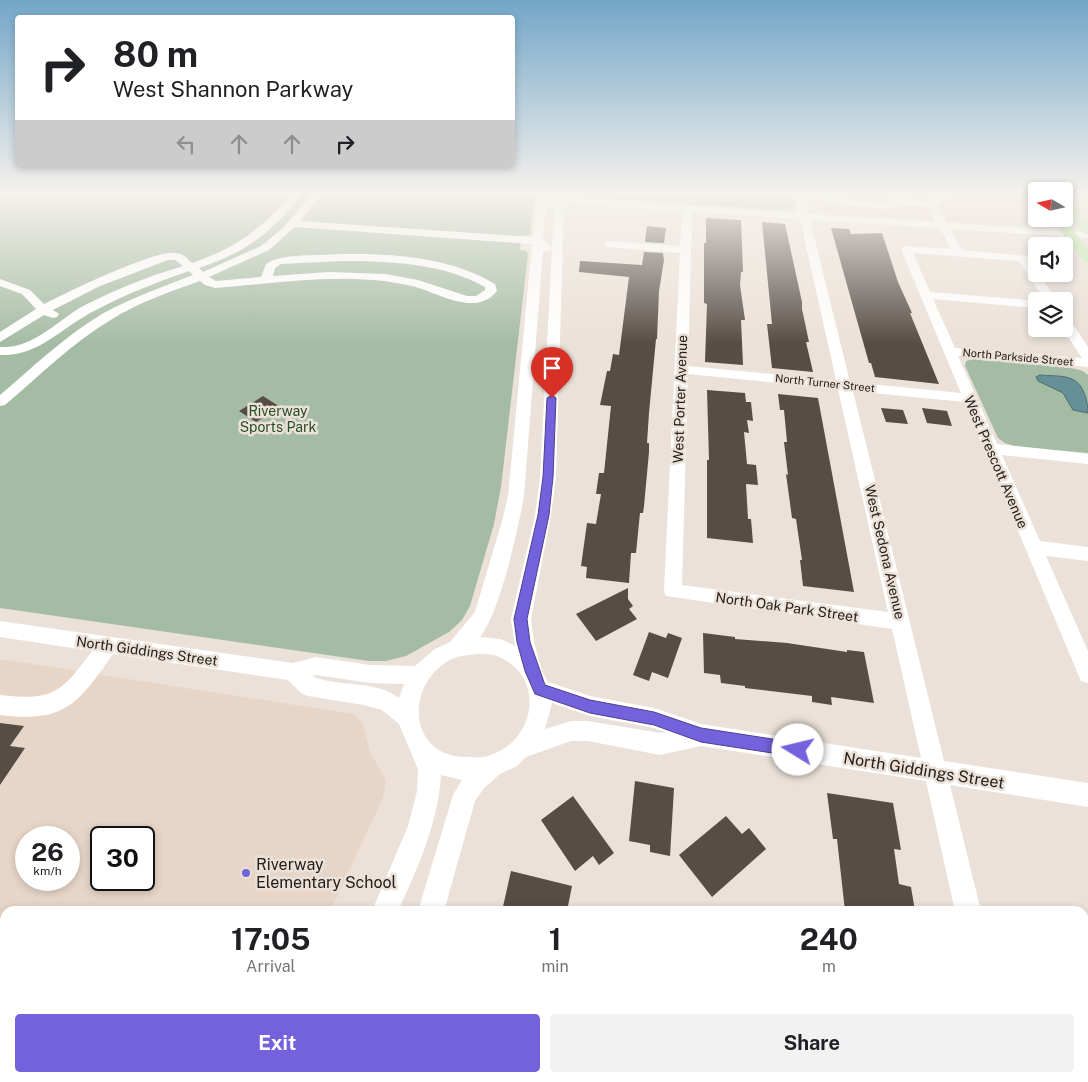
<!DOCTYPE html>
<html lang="en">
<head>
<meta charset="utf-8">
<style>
	body { margin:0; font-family:"Public Sans",sans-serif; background:#f2f2f2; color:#202124; height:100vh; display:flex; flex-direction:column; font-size:19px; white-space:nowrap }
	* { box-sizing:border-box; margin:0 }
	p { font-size:16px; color:#757577 }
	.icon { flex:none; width:28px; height:28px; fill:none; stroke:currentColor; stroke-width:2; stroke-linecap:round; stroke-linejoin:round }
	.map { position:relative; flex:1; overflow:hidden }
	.drawer { position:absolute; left:0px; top:906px; width:1089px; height:176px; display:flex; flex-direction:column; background:#fff; border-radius:15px 15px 0 0; box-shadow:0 2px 8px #0003 }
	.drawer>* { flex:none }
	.hud { position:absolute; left:15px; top:15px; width:500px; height:152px; border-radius:5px; box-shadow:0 2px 8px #0003; background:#fff; color:#202124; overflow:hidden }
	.needle { width:32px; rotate:279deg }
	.controls { position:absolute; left:1028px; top:182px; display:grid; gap:10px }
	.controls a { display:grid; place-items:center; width:45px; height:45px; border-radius:5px; background:#fff; box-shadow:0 2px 8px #0003; font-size:25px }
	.speed { position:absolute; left:15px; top:826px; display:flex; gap:10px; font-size:25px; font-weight:700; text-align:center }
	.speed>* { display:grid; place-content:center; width:65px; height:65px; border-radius:50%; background:#fff; box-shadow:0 2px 8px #0003; line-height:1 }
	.speed small { font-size:12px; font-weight:400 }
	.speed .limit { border:2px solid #111; border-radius:8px; background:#fff; color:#111 }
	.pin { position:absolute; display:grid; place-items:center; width:42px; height:42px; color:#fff; margin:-51px -21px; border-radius:50% 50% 50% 0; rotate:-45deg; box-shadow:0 0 5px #0007 }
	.pin .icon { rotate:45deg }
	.me { position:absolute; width:55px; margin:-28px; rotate:279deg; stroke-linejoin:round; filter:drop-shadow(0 0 4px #0008) }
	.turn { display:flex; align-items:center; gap:18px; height:105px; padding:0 15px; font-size:22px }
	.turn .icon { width:65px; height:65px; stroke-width:2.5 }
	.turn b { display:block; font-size:35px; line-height:42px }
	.lanes { display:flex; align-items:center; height:48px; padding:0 15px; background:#0003; justify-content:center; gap:25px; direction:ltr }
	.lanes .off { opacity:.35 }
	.eta { display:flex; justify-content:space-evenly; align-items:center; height:85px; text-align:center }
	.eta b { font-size:30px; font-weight:700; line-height:35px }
	.cta { display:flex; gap:10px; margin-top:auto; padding:10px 15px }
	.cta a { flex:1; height:58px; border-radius:5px; background:#7462dd; color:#fff; font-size:20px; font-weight:700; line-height:58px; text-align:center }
	.cta a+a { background:#f2f2f2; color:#202124 }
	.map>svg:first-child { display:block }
</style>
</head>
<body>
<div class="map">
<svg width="1088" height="1082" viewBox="0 0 1088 1082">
	<rect width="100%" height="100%" fill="#ebe1d8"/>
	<path fill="#e7d6c8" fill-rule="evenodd" d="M812,193H1027L1036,205V219H1046L1049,222L1042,227L829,213L816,207Z
		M0,659L353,714L363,723L370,752L386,780L383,798L330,911H5V1078H243L241,1082H0ZM26,838H69V880H26ZM101,838H144V880H101Z"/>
	<path fill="#a5bca4" d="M0,193H535L530,234L521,238L520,250L526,251L528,254L501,487L494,524L470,606L462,620L449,632L406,656L386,661H369L0,608Z
		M568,193H793L795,208L788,211L578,196Z
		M974,359L1072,368L1083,371L1088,375V453L1014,446L1005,443L998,438L965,366L966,361Z"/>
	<path fill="#659098" stroke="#526e73" d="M1040,375C1050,376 1063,375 1072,379C1084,384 1088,402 1088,413L1073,410L1063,393L1038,381L1036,377Z"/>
	<path fill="#564d46" d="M706,218L741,220L743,272H741L740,285L745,320H741L743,365L705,362L707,304L704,303V243H706Z
		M762,222L785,224L802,302V309L809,342H806L813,372L772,368L767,324H772Z
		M647,226L666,228L664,243L645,242Z
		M831,228L849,229L851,234L882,233L898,282L912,313H910L939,384L875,377L871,363H869Z
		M644,252L663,253L664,260L659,291L657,339H656L649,413L647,443H649V452L644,506L643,513H640L636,553H631L629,583L586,578L587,567L581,566L587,523L596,524L601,494H596L599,473H604L611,406L600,405L607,371H610L613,354L619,355L629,277L579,272L580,261L642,265Z
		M707,390L745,393L746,402H751L753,421L747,420L749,433L744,432L747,464L756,465L758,485L746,484L748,519H751L753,543L707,538V460H709Z
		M778,394L818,398L854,592L803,586L800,560H802L796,519L792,518L786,474L788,475L784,442H787L784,410H780Z
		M263,396L280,407L256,422L239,411Z
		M881,408L903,410L908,424L886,422Z
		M922,408L947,411L952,426L927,423Z
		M628,588V599L633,606L629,609L637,619L596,641L576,614Z
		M649,632L666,638L668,633L682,638L668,678L652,672L649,681L633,675Z
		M703,633L735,637V639L787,643L847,652V650L864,652L874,703L831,697L832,705L812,702V696L745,688V686L721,683L720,675L704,673Z
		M0,723L24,726L10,746L25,748L0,785Z
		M635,781L674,788L670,856L650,852V845L629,841Z
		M827,793L893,803L901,850L894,849L899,884L911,887L915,911H845L837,839H833Z
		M573,796L614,853L599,865L593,856L575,871L541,820Z
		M726,816L742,834L749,828L766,849L712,897L679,855Z
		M511,871L572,886L567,911H502Z"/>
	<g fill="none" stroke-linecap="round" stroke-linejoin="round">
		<path fill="#fff" fill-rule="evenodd" d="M292,193H302C274,232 244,253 199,268L203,272L261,246L283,228L313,193H323L300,221L533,237L538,193H546V196L554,197V193H562L563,197L799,213L794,193H803L809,214L936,222L929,207L897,205L890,209L827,204L824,203L816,193H826L830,198L888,203L890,201L888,193H896L899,199L930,201L942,193H951L946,200L937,205L947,223L1088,232V238L950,229L962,250L1027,256L1036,270V274H1039L1057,301H1045L1019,261L913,253L930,292L1039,301H1036V308L933,299L955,348L1082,358L1063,329L1064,316L1068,317L1088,347V367L958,356L997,444L1088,454V464L1002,455L1040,541L1088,547V561L1046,556L1088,651V683L1081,681L1078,674L964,402L853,391L944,761L1088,783V807L950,785L981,911H955L926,781L701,746L660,755L588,741H571L526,757L517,766L500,774L484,788L475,801L444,911H418L453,795L462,780L441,775C438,823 418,868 398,911H372L408,826L417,791L418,769L399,724L382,710L363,705L308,696L301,693L288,680L113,654C78,704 65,723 0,715V695C53,701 61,693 92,651L0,637V621L293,663L316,657L370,665L415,666L435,649L450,642L475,612L502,521L508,496L532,244L295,227L269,250L209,277L216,281L261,277L266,264C280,255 298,256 315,255C373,252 443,253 495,284L497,291C476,318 437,292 412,286C348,271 280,283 215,288L205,285L200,281C169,292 137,303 109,321C71,344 39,376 5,405L0,406V395C33,367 65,336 102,314C131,298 162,287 193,275L189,271C157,282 126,294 96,310C63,326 39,357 0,355V347C34,349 57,320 85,305C117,289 149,276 183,266L175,260H168L100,286L53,310L59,314L57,317L53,318L44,315L0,342V332L36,309L22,294L0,286V279L30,290L44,304C68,292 153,250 176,253C183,254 187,258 192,263C236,248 263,228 292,193ZM546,202L554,203L552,247L543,240ZM564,203L682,211L680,246L608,241L603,244L608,247L680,253L664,591L666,596L892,629L921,758L701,724L654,708L590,696L548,682L542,671L534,642L531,619L551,515L556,477ZM692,212L800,219L836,380L688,366ZM810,220L940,228L951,249L906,246L901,249L961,393L850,382ZM552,249L540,477L535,515L511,619L515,646L501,639L480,637C500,613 518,529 524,496L543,250L547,251ZM341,261C388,261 443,263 485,287V290L476,296H467L418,280L386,274L329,272L273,276L275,268L281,264ZM688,374L838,389L888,612L682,585ZM478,654C484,654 491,654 497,656C547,676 536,742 488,756C482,758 475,757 469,757C453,758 438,753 428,740C407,713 424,669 455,658C462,655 471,655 478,654ZM316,675L370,683L404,684L399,698C375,679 338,688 312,676ZM552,703L590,716L654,728L665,732L660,733L588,721H571L545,729Z
			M291,1078H321L319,1082H289Z
			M349,1078H379L377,1082H347Z
			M591,1078H621L620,1082H590Z
			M993,1078H1023L1024,1082H994Z"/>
		<path fill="#c2e9ad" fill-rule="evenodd" d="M1064,196L1068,197L1088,221V234L1083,233L1064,208Z
			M1064,218L1088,249V262L1083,261L1052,219Z"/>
	</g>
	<linearGradient id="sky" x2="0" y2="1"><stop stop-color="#73a6c8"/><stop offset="0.56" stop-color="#f6f2ed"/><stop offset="1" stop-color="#f6f2ed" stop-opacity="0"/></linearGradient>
	<rect width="1088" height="344" fill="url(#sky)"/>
	<path fill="#7462dd" stroke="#4b4090" d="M552,395L556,398L553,477L549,515L527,619L530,642L545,685L590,700L654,712L701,728L798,743L803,745L805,750L803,755L798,757L701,742L654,725L590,713L535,694L525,671L517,642L514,619L538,515L543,477L547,398Z"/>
	<circle fill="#7462dd" stroke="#ebe1d8" stroke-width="2" cx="246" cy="873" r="5"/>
	<g text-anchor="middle" stroke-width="5" stroke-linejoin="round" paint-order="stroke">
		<g font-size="11" fill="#24201d" stroke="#ebe1d8">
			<text transform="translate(1018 357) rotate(5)" y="4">North Parkside Street</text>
			<text transform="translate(825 383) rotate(6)" y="4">North Turner Street</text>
		</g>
		<g font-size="14" fill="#24201d" stroke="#ebe1d8">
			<text transform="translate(680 399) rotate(-88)" y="5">West Porter Avenue</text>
			<text transform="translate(996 462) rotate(67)" y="5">West Prescott Avenue</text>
			<text transform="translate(885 552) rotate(77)" y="5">West Sedona Avenue</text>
			<text transform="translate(787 607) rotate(8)" y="5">North Oak Park Street</text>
			<text transform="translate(147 651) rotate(8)" y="5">North Giddings Street</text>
		</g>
		<g font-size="14" fill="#274e26" stroke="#ebe1d8">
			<text x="278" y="416">Riverway<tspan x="278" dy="16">Sports Park</tspan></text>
		</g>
		<g font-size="16" fill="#24201d" stroke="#ebe1d8">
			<text transform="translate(924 770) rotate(9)" y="6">North Giddings Street</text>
		</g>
		<g font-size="16" fill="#24201d" stroke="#ebe1d8" text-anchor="start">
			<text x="256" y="870">Riverway<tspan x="256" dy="18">Elementary School</tspan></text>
		</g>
	</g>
</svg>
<div class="controls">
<a><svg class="needle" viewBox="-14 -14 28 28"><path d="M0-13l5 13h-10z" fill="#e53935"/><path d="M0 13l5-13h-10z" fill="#757577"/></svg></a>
<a><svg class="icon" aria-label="sound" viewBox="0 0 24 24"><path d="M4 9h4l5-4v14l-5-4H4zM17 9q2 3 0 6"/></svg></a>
<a><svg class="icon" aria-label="layers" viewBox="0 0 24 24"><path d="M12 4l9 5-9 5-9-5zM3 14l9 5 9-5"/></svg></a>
</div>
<div class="speed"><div>26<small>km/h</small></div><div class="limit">30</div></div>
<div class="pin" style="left:552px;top:398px;background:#d93025"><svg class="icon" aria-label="arrive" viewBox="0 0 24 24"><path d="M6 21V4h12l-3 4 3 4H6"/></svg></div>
<svg class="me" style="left:798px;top:750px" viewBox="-20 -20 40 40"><circle r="19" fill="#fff"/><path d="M0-13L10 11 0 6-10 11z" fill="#7462dd"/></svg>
<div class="hud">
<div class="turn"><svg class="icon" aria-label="right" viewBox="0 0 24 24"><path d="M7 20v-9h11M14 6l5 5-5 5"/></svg><div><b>80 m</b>West Shannon Parkway</div></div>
<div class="lanes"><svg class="icon off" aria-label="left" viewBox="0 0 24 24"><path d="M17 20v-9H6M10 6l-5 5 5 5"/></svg><svg class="icon off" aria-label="ahead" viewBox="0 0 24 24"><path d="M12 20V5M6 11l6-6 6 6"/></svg><svg class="icon off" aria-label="ahead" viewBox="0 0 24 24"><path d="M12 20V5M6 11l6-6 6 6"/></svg><svg class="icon" aria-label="right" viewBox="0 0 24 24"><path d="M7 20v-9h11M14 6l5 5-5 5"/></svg></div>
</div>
<section class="drawer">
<div class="eta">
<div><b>17:05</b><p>Arrival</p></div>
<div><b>1</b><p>min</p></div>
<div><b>240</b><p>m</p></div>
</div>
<div class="cta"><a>Exit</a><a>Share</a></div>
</section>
</div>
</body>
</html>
